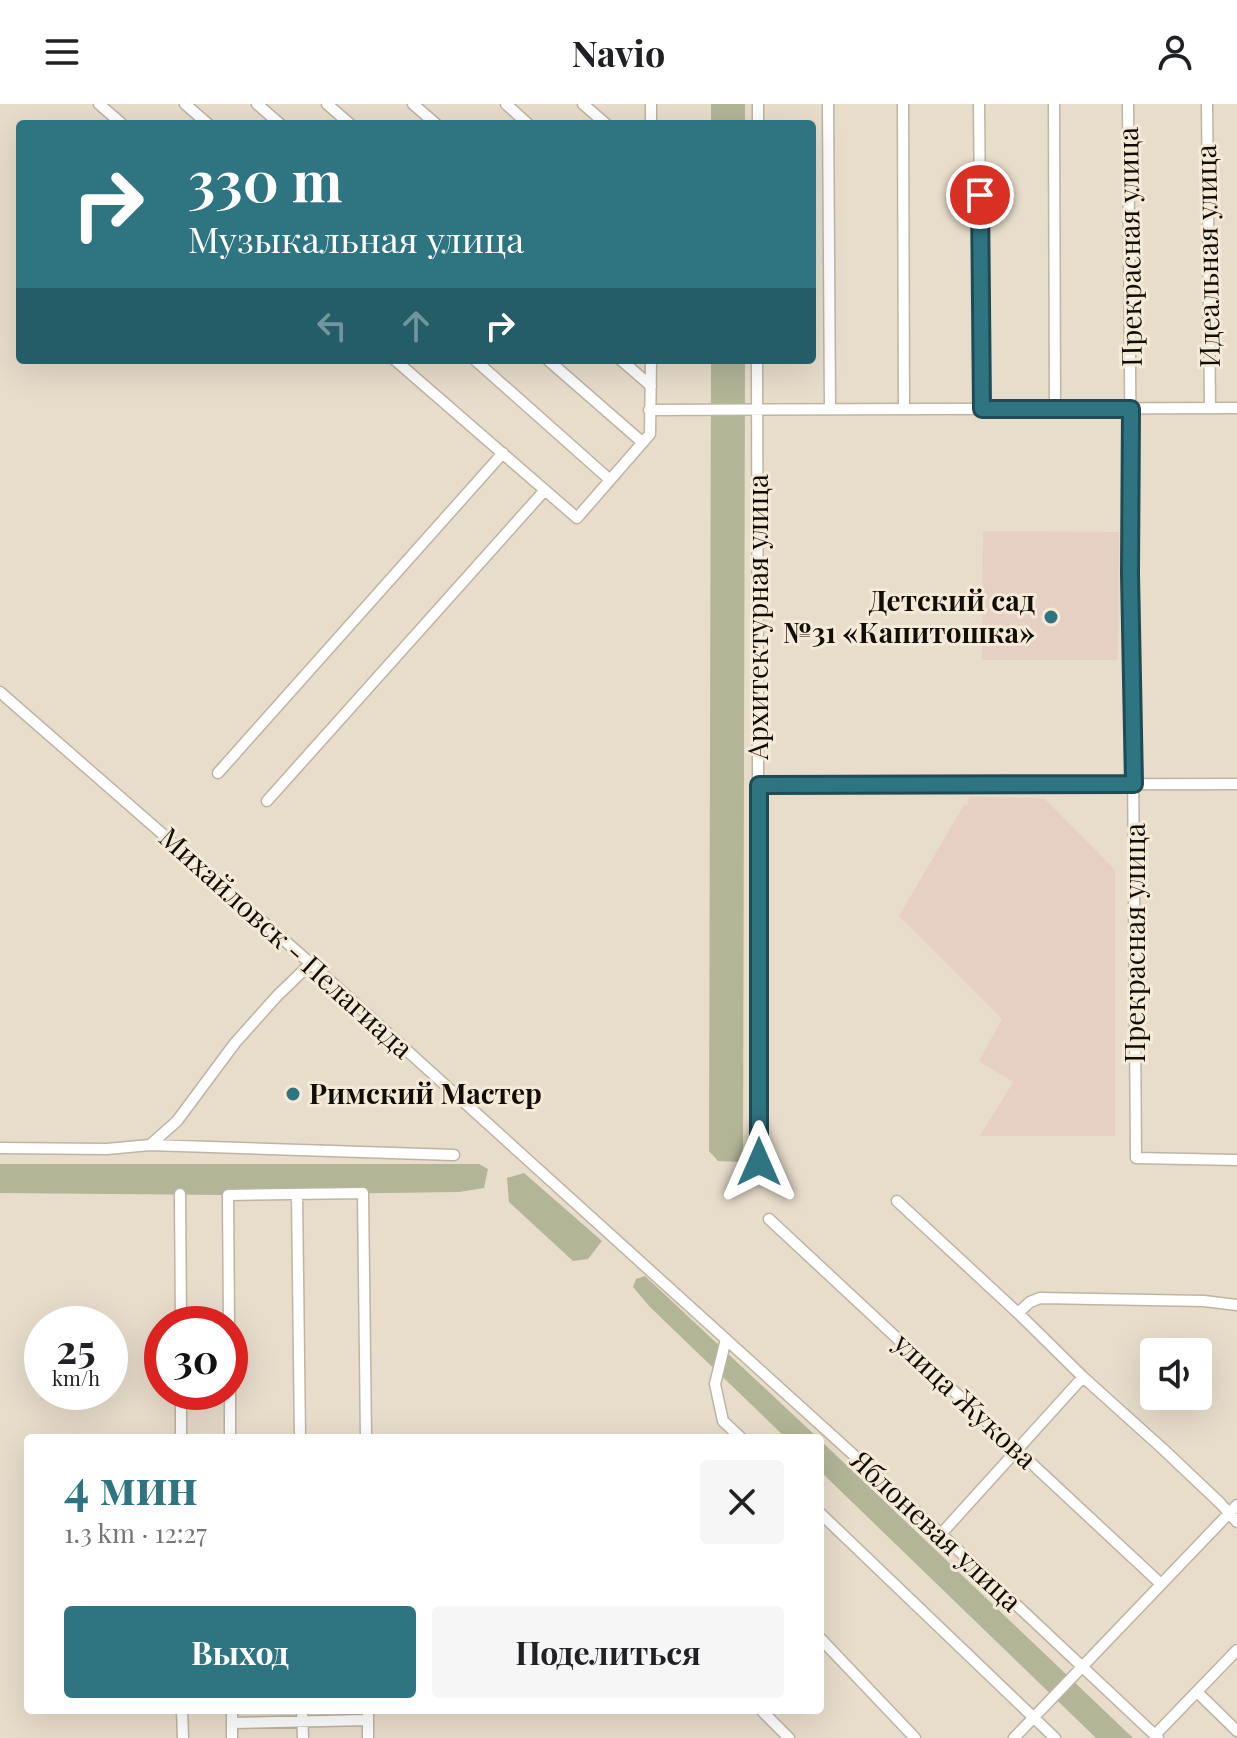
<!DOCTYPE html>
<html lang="ru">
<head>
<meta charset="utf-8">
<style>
	body { margin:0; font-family:"Playfair Display",serif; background:#f6f6f6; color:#202124; height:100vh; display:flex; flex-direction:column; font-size:30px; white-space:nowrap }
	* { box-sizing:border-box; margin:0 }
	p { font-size:26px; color:#757577 }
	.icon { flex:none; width:44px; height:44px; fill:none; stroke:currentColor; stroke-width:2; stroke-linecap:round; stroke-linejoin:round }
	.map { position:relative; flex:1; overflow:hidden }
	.panel { position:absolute; left:24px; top:1330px; width:800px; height:280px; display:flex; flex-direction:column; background:#fff; border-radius:8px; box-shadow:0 8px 32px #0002 }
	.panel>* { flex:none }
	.hud { position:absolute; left:16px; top:16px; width:800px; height:244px; border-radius:8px; box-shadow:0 8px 32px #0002; background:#2e7481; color:#fff; overflow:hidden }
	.controls { position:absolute; left:1140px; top:1234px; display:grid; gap:16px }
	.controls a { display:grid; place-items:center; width:72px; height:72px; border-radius:8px; background:#fff; box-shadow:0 8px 32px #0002; font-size:40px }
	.speed { position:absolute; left:24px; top:1202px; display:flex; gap:16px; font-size:40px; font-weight:700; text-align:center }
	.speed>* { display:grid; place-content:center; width:104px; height:104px; border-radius:50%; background:#fff; box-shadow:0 8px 32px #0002; line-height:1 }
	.speed small { font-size:20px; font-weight:400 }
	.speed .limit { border:12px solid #d22; background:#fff; color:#111 }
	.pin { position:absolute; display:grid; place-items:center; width:68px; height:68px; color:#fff; margin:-34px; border:4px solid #fff; border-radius:50%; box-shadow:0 2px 8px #0007 }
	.me { position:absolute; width:88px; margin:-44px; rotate:0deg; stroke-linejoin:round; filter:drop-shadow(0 0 6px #0008) }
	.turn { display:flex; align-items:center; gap:28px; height:168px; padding:0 40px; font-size:36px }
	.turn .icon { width:104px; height:104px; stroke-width:2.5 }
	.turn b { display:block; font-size:56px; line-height:68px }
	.lanes { display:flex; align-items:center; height:76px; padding:0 40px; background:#0003; justify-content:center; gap:40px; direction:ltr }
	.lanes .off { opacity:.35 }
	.round { display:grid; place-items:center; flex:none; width:84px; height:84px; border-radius:8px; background:#f6f6f6 }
	.overview { display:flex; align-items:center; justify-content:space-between; height:136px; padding:0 40px }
	h1 { font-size:48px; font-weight:700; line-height:60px; color:#2e7481 }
	.primary-button { display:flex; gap:16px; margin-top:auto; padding:16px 40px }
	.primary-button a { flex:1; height:92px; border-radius:8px; background:#2e7481; color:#fff; font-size:32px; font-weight:700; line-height:92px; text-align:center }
	.primary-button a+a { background:#f6f6f6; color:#202124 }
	header { display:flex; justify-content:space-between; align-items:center; height:104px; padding:0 40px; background:#fff; font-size:36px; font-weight:700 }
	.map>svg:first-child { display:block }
</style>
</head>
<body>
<header><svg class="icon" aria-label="menu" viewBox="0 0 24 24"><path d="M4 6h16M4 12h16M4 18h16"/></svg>Navio<svg class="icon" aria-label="person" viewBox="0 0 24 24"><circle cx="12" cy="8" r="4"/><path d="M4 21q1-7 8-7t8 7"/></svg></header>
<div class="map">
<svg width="1237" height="1634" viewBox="0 0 1237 1634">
	<rect width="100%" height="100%" fill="#e8ddcb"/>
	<path fill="#e6d0c3" d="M983,427L1119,428L1118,556H982Z
		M969,693L1044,694L1115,766V1032H980L1013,978L979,957L1002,915L899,812L964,701H968Z"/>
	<path fill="#b2b596" d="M711,0H745V20H711Z
		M711,256H745L743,1058L718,1057L709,1047Z
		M0,1060H479L488,1065L484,1084L459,1088L228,1091L0,1089Z
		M524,1069L602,1137L588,1155L573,1157L509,1098L507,1074Z
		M645,1172L818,1334H786L650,1203L633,1183L636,1175Z
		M820,1336L1133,1634H1096L820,1367Z"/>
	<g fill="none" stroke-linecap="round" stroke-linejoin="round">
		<defs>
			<path id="minor" d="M99,0L122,20
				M185,0L208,20
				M257,0L280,20
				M327,0L350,20
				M413,0L436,20
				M506,0L528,20
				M583,0L606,20
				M828,0L830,305
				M903,0L904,305
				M979,0L982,305
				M1054,0L1055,305
				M1128,0L1136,1054L1237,1056
				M1207,0L1210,304
				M651,20V0
				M758,20V0
				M395,256L577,414L650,330L651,256
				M475,256L609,375
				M548,256L642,338
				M621,256L651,282
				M757,256L759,1058
				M649,306L1237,304
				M0,588L317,865L941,1430L1158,1634
				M218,669L503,349
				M759,681L1237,680
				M267,697L545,386
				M150,1041L454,1051
				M0,1044L107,1045L150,1041L177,1017L235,939L277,892L311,859
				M180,1090L181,1220
				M297,1090L300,1334
				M897,1097L1018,1209L1083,1273L1163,1345L1220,1399L1237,1418
				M769,1115L1161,1480
				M1018,1209L1030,1198L1040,1194L1204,1197L1237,1201
				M229,1220L228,1091L363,1089L366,1334
				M726,1235L715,1280L723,1317L741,1334
				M181,1288V1334
				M230,1288V1334
				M820,1409L1055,1634
				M941,1430L1083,1273
				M820,1534L915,1634
				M1197,1588L1237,1627
				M182,1606L183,1634
				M232,1606V1634
				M302,1606L303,1634
				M368,1606V1634
				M761,1606L789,1634
				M232,1619L368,1616
				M1155,1631L1237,1546
				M1014,1634L1237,1401"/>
		</defs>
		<use href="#minor" stroke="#beb4a3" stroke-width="13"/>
		<use href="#minor" stroke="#fff" stroke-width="10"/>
	</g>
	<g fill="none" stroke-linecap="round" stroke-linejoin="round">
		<defs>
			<path id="route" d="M759,1058V681L1134,680L1130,470L1131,305H982L980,91"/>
		</defs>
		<use href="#route" stroke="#1e4b54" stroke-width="20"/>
		<use href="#route" stroke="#2e7481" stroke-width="14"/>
	</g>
	<g fill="#2e7481" stroke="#f5ead8" stroke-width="3">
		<circle cx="1051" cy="513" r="8"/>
		<circle cx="293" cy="990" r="8"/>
	</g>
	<g text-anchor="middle" stroke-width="6" stroke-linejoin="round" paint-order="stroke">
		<g font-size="28" fill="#110d07" stroke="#f5ead8">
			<text transform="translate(1130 143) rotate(-91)" y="10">Прекрасная улица</text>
			<text transform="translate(1208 152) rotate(-91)" y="10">Идеальная улица</text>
			<text transform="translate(758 513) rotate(-90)" y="10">Архитектурная улица</text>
			<text transform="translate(286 839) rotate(42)" y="10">Михайловск - Пелагиада</text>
			<text transform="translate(1135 839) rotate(-90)" y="10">Прекрасная улица</text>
			<text transform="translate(965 1297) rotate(43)" y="10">улица Жукова</text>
			<text transform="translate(936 1427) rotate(43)" y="10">Яблоневая улица</text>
		</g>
		<g font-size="28" font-weight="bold" fill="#110d07" stroke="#f5ead8" text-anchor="end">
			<text x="1035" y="507">Детский сад<tspan x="1035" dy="32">№31 «Капитошка»</tspan></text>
			<text x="309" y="1000" text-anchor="start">Римский Мастер</text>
		</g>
	</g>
</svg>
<div class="controls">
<a><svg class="icon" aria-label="sound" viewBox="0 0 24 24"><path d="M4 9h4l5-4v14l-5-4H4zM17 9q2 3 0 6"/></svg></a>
</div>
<div class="speed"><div>25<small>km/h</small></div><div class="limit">30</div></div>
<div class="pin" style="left:980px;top:91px;background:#d93025"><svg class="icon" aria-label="arrive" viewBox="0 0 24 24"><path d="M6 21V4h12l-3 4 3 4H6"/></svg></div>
<svg class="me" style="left:759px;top:1058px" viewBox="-20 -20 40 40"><path d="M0-17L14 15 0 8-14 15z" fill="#2e7481" stroke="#fff" stroke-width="4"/></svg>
<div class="hud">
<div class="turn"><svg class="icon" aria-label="right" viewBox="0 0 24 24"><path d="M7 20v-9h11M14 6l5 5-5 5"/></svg><div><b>330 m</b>Музыкальная улица</div></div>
<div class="lanes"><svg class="icon off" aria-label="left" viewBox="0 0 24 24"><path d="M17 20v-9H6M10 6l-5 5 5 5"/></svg><svg class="icon off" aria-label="ahead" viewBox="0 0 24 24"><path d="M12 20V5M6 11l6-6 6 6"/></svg><svg class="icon" aria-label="right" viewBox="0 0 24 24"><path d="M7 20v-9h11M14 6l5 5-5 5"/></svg></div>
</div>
<section class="panel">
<div class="overview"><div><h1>4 мин</h1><p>1.3 km · 12:27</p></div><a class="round"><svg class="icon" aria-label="close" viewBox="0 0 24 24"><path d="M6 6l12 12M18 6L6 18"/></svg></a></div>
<div class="primary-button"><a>Выход</a><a>Поделиться</a></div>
</section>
</div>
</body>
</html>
